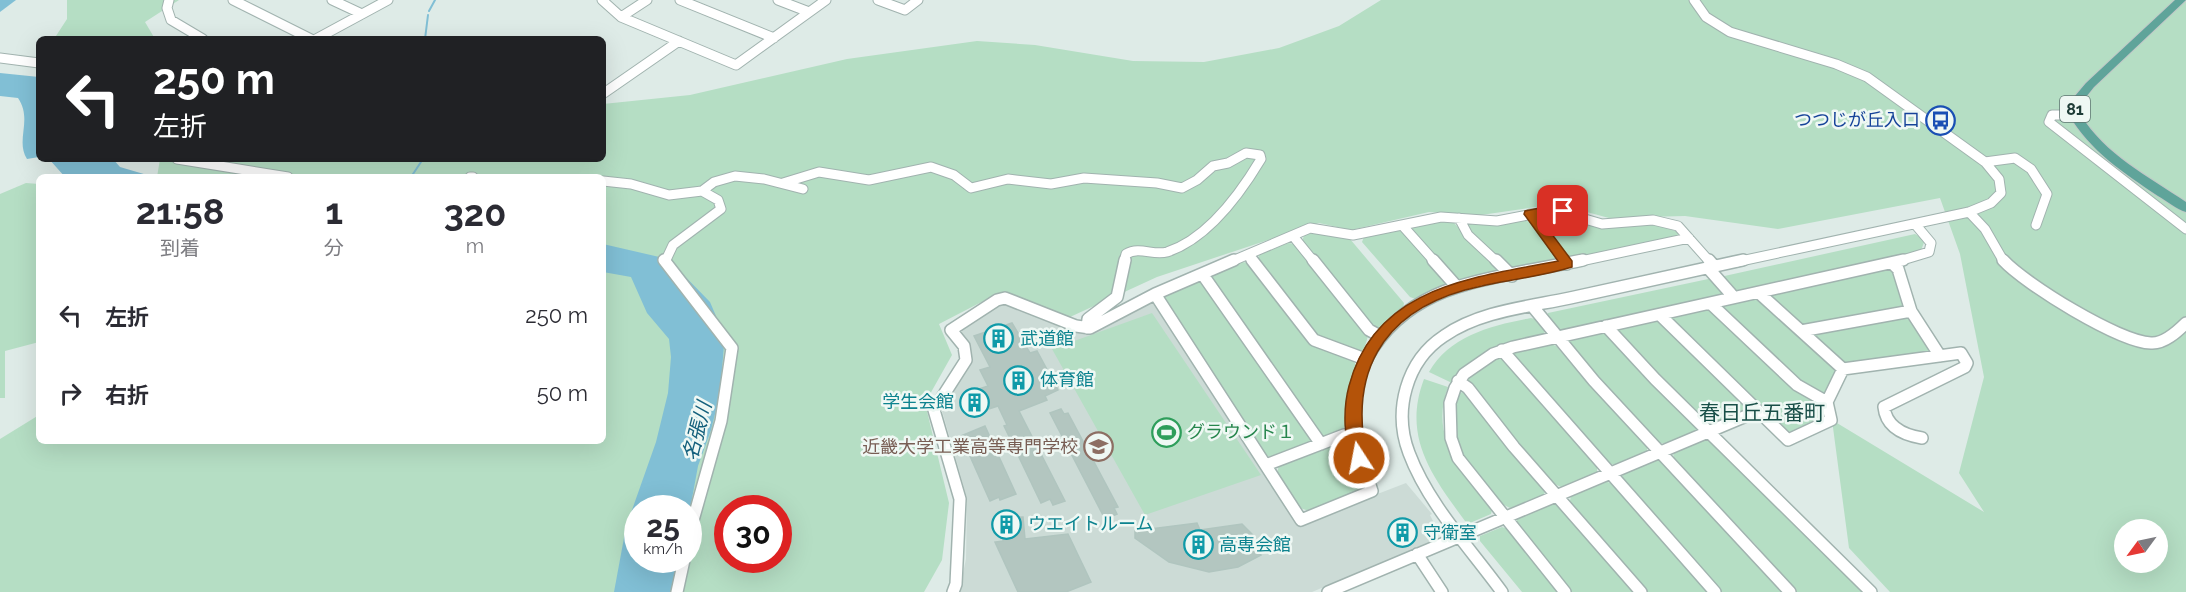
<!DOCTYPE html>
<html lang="ja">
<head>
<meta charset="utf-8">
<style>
	body { margin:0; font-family:Raleway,"Noto Sans JP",sans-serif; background:#f7f7f7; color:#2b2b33; height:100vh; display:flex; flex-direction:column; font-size:22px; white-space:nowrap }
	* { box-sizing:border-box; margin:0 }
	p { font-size:20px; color:#7c7c81 }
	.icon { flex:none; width:33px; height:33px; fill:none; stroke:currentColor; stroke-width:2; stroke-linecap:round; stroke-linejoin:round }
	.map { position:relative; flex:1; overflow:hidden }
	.side { position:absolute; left:36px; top:174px; width:570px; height:270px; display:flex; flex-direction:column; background:#fff; border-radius:9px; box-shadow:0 6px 24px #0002 }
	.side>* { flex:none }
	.hud { position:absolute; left:36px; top:36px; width:570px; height:126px; border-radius:9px; box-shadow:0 6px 24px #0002; background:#202124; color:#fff; overflow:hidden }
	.needle { width:39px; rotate:237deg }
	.fabs { position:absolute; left:2114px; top:519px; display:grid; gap:12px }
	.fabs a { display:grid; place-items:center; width:54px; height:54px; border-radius:50%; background:#fff; box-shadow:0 6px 24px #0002; font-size:30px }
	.speed { position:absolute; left:624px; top:495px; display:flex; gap:12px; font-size:30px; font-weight:700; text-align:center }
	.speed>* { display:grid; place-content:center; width:78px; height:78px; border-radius:50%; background:#fff; box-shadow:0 6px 24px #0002; line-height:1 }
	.speed small { font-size:15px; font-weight:400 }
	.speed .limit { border:9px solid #d22; background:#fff; color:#111 }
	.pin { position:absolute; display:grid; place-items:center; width:51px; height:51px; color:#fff; margin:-26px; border-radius:12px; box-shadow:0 3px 9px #0006 }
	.me { position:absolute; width:66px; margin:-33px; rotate:349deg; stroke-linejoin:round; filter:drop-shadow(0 0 4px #0008) }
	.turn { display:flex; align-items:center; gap:21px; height:126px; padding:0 18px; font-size:27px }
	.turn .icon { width:78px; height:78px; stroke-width:2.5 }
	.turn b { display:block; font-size:42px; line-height:51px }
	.eta { display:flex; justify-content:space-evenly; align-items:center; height:102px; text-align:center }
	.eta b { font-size:36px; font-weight:700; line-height:42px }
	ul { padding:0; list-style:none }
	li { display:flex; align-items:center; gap:18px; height:78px; padding:0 18px }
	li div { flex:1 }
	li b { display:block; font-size:22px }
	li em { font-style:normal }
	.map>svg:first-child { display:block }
</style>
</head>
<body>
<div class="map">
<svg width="2186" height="592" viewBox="0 0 2186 592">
	<rect width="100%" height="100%" fill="#deebe7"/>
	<path fill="#ccdbd6" d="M1007,303L1086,332L1098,330L1148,303L1156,305L1297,525L1406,483L1432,514L1430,515L1435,525V540L1312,592H959L966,559L967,498L941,407L969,367L972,358L969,345L961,334L963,328L999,304Z"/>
	<path fill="#b5dec4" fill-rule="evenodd" d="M67,0H179L145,22L155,39H54L67,19Z
		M1381,0H2183L2186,2V592H1890L1849,548L1832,420L1984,512L1959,473L1984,377L1960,254L1940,198L1778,229L1685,216L1609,218L1557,204L1481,215L1429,212L1351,230L1319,223L1157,277L1070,317L1005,293L997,294L939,324L952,355L925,403L949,503L942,560L924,592H0V439L39,415V441H603V177H157L160,159H603V104L690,95L847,59L977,41L1035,45L1133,61L1204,62L1279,48L1339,26ZM638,508H688V560H638ZM728,508H778V560H728ZM2124,530H2157V562H2124Z
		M26,183L39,184V342L5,351V398H0V194Z
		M1555,214L1605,227L1650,223L1679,232L1677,237L1573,258L1566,256L1538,220L1540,216Z
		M1443,220L1452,221L1501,270L1499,274L1463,282L1456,280L1411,231L1414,227Z
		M1523,220L1530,222L1558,258L1557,263L1510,268L1466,227L1470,222Z
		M1396,230L1403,232L1447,282L1446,287L1418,300L1410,297L1362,242L1364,237Z
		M1309,233L1343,236L1350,239L1404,303L1403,309L1380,329L1371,327L1302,241L1304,236Z
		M1915,234L1925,240L1920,253L1734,294L1720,277Z
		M1288,243L1295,244L1368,336L1364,350L1356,352L1316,337L1258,260L1259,255Z
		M1242,262L1250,263L1306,339L1353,360L1356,365C1353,375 1350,384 1348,393C1345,413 1353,445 1320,434L1212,280L1213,275Z
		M1885,268L1894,272L1904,304L1902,308L1805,326L1797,323L1769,299V293Z
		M1713,278L1728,296L1562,333L1553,329L1546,319L1548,313Z
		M1196,281L1203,283L1311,437L1309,444L1274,458L1265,455L1164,300L1165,294Z
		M1751,298L1760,301L1833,366L1835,371L1826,394H1817L1801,385L1722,311V305Z
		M1703,308L1711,311L1817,402L1822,408L1824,418L1793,432L1782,430L1671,321V316Z
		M1152,313L1261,475L1145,515L1052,349Z
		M1903,316L1911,320L1928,347V353L1850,365L1842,362L1814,338L1813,332Z
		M1531,318L1538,320L1545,331L1543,336C1503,345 1477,348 1452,383L1429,372C1449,336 1492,325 1531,318Z
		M1652,320L1660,322L1745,405L1744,411L1714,424L1706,421L1617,332L1619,327Z
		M1601,332L1609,335L1696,425L1697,431L1666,444L1656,442L1603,387L1567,339Z
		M1549,343L1556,346L1589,385L1647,445V452L1615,465L1605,462L1512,356L1515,351Z
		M1496,356L1504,359L1543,407L1597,466V473C1588,477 1572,487 1562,487C1545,486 1482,399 1469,382V375Z
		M1424,379L1448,387C1429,437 1462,474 1492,510L1491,514L1470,523L1465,521C1432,476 1402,437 1424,379Z
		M1458,392L1466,393L1546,487L1544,495L1510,508C1499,503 1493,496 1485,487C1460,458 1449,430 1458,392Z
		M1705,439L1714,441L1863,592H1796L1755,544L1674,459L1673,452Z
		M1343,442L1351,445L1364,483L1361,490L1309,511L1300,508L1277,473L1279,465Z
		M1655,459L1665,462L1783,592H1721L1622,480L1623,473Z
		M1605,481L1615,485L1709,592H1647L1570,501L1571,496Z
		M1552,503L1562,506L1634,592H1571L1516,525L1517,518Z
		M1502,527L1508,529L1558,592H1522L1480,541V536Z"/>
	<path fill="#81bfd5" d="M0,73L39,77V157L27,159C15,140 33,120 18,98L0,96Z
		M49,159H113L120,167L154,177H65Z
		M603,244L668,259L710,302L719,323L724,345L720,394L711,430L698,466L689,515L688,508H638V560H678L671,592H614L626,527L656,442L668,393L671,357L669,339L647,313L631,277L603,272Z"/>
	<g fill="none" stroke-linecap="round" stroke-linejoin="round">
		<path stroke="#81bfd5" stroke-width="2" d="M429,11L435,0
			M425,39L428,15
			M411,177L423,159"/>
		<path fill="#81bfd5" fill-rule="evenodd" d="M0,0H16L0,12Z"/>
	</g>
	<path fill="#b3c6c0" stroke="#b0c5bf" stroke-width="1.5" d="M1012,323L1030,353L1037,351L1058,390L1045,396L1047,400L1019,411L1065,501L1053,505L1050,499L1041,503L1004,426L1007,425L998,406L973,414L964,394L988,386L980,370L990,367L974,336Z
		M1061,409L1064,414L1068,413L1118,507L1114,508L1117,514L1105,519L1050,413Z
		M985,426L1016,494L1000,500L999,497L990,501L961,436Z
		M1023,517L1025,539L1068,534L1091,582L1066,592H1018L995,542L1003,541L1002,518Z
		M1197,523L1200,530L1242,524L1255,537L1248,541L1261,555L1238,567L1209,572L1169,562L1135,538V531Z"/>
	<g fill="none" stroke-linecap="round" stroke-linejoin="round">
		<defs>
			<path id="minor-far1" d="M169,0L167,8L171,20L203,39
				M233,0L311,39
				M332,0L362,14
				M602,0L621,17L736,65L826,0
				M680,0L774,38
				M778,0L809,12
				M878,0L905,10L918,0
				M1694,0L1706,17L1730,32L1836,64L1867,77L1985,162L1999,179L2001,193L1991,203L1969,212L1736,262
				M621,17L647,0
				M316,39L388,0
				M0,58L39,63
				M604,93L679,41
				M2075,115H2052L2049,122L2186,229
				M177,159L288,177
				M1985,162L2015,158L2031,169L2047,194L2036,225
				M470,177H473
				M603,181L631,184L669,195L702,191L714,182L735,176L764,179L803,189
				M783,183L819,172L869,180L931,167L954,175L971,188L1008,179L1051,184L1084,178L1157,183L1182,188L1197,180L1213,166L1228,163L1246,153L1260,155L1261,159C1240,194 1207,239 1167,252C1153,256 1140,246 1126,254L1124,262
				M1969,212L1985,229L2004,262
				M1530,214L1565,262
				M1459,218L1468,235L1497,262
				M1402,225L1435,262
				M1293,236L1314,262
				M1248,255L1253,262
				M665,262L673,245L721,209L718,200L702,191
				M1230,262L1310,228L1353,235L1441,217L1497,221L1554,210L1602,224L1653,220L1678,226L1710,262
				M1576,262L1689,238
				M1896,262L1929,252L1931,243L1915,224"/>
			<path id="minor" d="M664,260L732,348L721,421L688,538
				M1252,260L1314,340L1365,359
				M1313,260L1369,330L1380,336
				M1433,260L1457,287
				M1496,260L1512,276
				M1564,260L1567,264
				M1709,260L1715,267
				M2003,260C2025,284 2119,342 2151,343C2164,344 2177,332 2186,323
				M1892,263L1898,269L1911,311L1940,356
				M1708,268L1731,294
				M1203,275L1321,444
				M1759,293L1843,369
				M1155,294L1301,520L1372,491C1365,469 1357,448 1355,425C1348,357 1396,306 1457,287C1497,274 1541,269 1583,260
				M1710,303L1797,385L1827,402
				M1533,307L1594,381L1790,592
				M1660,315L1788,440L1831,420L1827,402L1843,369L1961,353L1967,363L1965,367L1884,407C1886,427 1904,435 1922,438
				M1606,326L1655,379L1871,592
				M1087,328L1088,319L1117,297L1125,260
				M1801,331L1911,311
				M1502,350L1715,592
				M1458,381L1468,388L1514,447L1641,592
				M1266,465L1344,435L1354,434
				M1417,554L1442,592
				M677,592L684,560
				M953,592L956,584L960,499L934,410L966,360L964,346L951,330L997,300L1005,298L1076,326L1090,328L1155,294L1234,260
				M1328,592L1758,411
				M1502,592C1470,548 1428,504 1409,453C1393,411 1406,361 1444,336C1480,311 1528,307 1570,298C1627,285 1685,273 1743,260
				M1565,592L1458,458L1451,438L1450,403L1455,388L1464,374L1493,354L1513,347L1903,260"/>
			<path id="major" d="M2175,0H2186L2094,87L2086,97L2081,115C2104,154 2149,177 2186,202V212C2176,209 2167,201 2158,196C2124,173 2090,151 2069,115L2075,96L2086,83Z"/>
		</defs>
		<use href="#minor-far1" stroke="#a1b3af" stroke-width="11"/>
		<use href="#minor" stroke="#a1b3af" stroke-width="14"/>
		<use href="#major" stroke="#c0c8c7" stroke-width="2"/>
		<use href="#minor-far1" stroke="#fff" stroke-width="9"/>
		<use href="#minor" stroke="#fff" stroke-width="11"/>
		<use href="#major" fill="#5fa49a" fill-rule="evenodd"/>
	</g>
	<path fill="#b45309" stroke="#753606" stroke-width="1.5" d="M1550,206L1563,207L1569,211L1563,215L1539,217L1572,261V267C1537,278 1500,280 1465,290C1380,314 1349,375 1367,458L1359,464L1354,463C1343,442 1343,408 1349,386C1375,286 1473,278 1558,261L1524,214L1525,211Z"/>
	<defs>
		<symbol id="bus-ring" viewBox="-11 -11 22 22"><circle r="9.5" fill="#eff8f4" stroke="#1a4fb4" stroke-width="1.5"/><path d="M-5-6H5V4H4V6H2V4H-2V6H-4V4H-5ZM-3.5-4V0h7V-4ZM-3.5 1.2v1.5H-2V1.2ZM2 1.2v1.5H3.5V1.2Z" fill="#1a4fb4"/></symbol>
		<symbol id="building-ring" viewBox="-11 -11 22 22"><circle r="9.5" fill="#eff8f4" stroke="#0f9aa8" stroke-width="1.5"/><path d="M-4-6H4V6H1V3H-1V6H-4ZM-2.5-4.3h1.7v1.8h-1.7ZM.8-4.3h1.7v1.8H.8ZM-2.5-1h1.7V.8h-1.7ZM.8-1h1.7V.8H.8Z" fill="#0f9aa8"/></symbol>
		<symbol id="stadium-ring" viewBox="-11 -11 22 22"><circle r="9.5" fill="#eff8f4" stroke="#2e9e5b" stroke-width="1.5"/><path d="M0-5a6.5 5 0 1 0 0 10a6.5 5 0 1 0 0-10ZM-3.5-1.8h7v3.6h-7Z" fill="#2e9e5b"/></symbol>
		<symbol id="university-ring" viewBox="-11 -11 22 22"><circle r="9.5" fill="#eff8f4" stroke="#8d6e63" stroke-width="1.5"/><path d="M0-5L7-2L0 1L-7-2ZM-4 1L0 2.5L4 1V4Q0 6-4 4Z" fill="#8d6e63"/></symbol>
	</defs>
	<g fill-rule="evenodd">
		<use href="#bus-ring" x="1924" y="104" width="33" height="33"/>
		<use href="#building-ring" x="982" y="322" width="33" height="33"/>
		<use href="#building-ring" x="1002" y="364" width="33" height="33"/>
		<use href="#building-ring" x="958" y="386" width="33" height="33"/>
		<use href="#stadium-ring" x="1150" y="416" width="33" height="33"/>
		<use href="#university-ring" x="1082" y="430" width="33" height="33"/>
		<use href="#building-ring" x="990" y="508" width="33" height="33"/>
		<use href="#building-ring" x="1386" y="516" width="33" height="33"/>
		<use href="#building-ring" x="1182" y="528" width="33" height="33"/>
	</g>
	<g text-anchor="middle" stroke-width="5" stroke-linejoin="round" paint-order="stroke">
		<rect fill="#eff8f4" stroke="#5d7470" stroke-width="1.5" x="2060" y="96" width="30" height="26" rx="4.5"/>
		<g font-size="16" font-weight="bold" fill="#1e3c37">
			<text x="2075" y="115">81</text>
		</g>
		<g font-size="18" fill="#164399" stroke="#eff8f4" text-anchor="end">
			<text x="1920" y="126">つつじが丘入口</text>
		</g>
		<g font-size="18" fill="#0d838f" stroke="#eff8f4" text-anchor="start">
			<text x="1020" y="345">武道館</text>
			<text x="1040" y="386">体育館</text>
			<text x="954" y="408" text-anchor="end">学生会館</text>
			<text x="1028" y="530">ウエイトルーム</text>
			<text x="1423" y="539">守衛室</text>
			<text x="1219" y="551">高専会館</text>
		</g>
		<g font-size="18" fill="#27864d" stroke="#eff8f4" text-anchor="start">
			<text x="1187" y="438">グラウンド１</text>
		</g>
		<g font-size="18" fill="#785e54" stroke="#eff8f4" text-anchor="end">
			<text x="1078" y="453">近畿大学工業高等専門学校</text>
		</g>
		<g font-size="20" font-style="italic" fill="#14607c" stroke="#eff8f4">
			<text transform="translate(697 431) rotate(-75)" y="7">名張川</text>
		</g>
		<g font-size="21" fill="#194f48" stroke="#eff8f4">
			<text x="1762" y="420">春日丘五番町</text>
		</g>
	</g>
</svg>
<div class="fabs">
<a><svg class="needle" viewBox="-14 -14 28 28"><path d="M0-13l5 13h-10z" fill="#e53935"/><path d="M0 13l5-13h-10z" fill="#7c7c81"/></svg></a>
</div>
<div class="speed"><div>25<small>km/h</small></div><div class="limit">30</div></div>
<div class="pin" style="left:1563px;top:211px;background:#d93025"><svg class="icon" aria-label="arrive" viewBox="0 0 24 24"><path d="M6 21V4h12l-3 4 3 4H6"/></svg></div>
<svg class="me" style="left:1359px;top:458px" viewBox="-20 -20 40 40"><circle r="17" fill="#b45309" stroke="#fff" stroke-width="3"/><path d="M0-11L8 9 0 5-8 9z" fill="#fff"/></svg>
<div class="hud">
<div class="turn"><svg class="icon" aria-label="left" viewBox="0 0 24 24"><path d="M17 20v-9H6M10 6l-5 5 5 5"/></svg><div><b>250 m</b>左折</div></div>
</div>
<section class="side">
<div class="eta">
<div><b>21:58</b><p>到着</p></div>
<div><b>1</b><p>分</p></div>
<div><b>320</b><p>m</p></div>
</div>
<ul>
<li><svg class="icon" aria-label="left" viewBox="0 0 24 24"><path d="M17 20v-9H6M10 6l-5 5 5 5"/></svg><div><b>左折</b></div><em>250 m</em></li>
<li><svg class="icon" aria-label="right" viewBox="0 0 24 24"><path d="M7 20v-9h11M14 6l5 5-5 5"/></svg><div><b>右折</b></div><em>50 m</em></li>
</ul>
</section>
</div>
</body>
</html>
